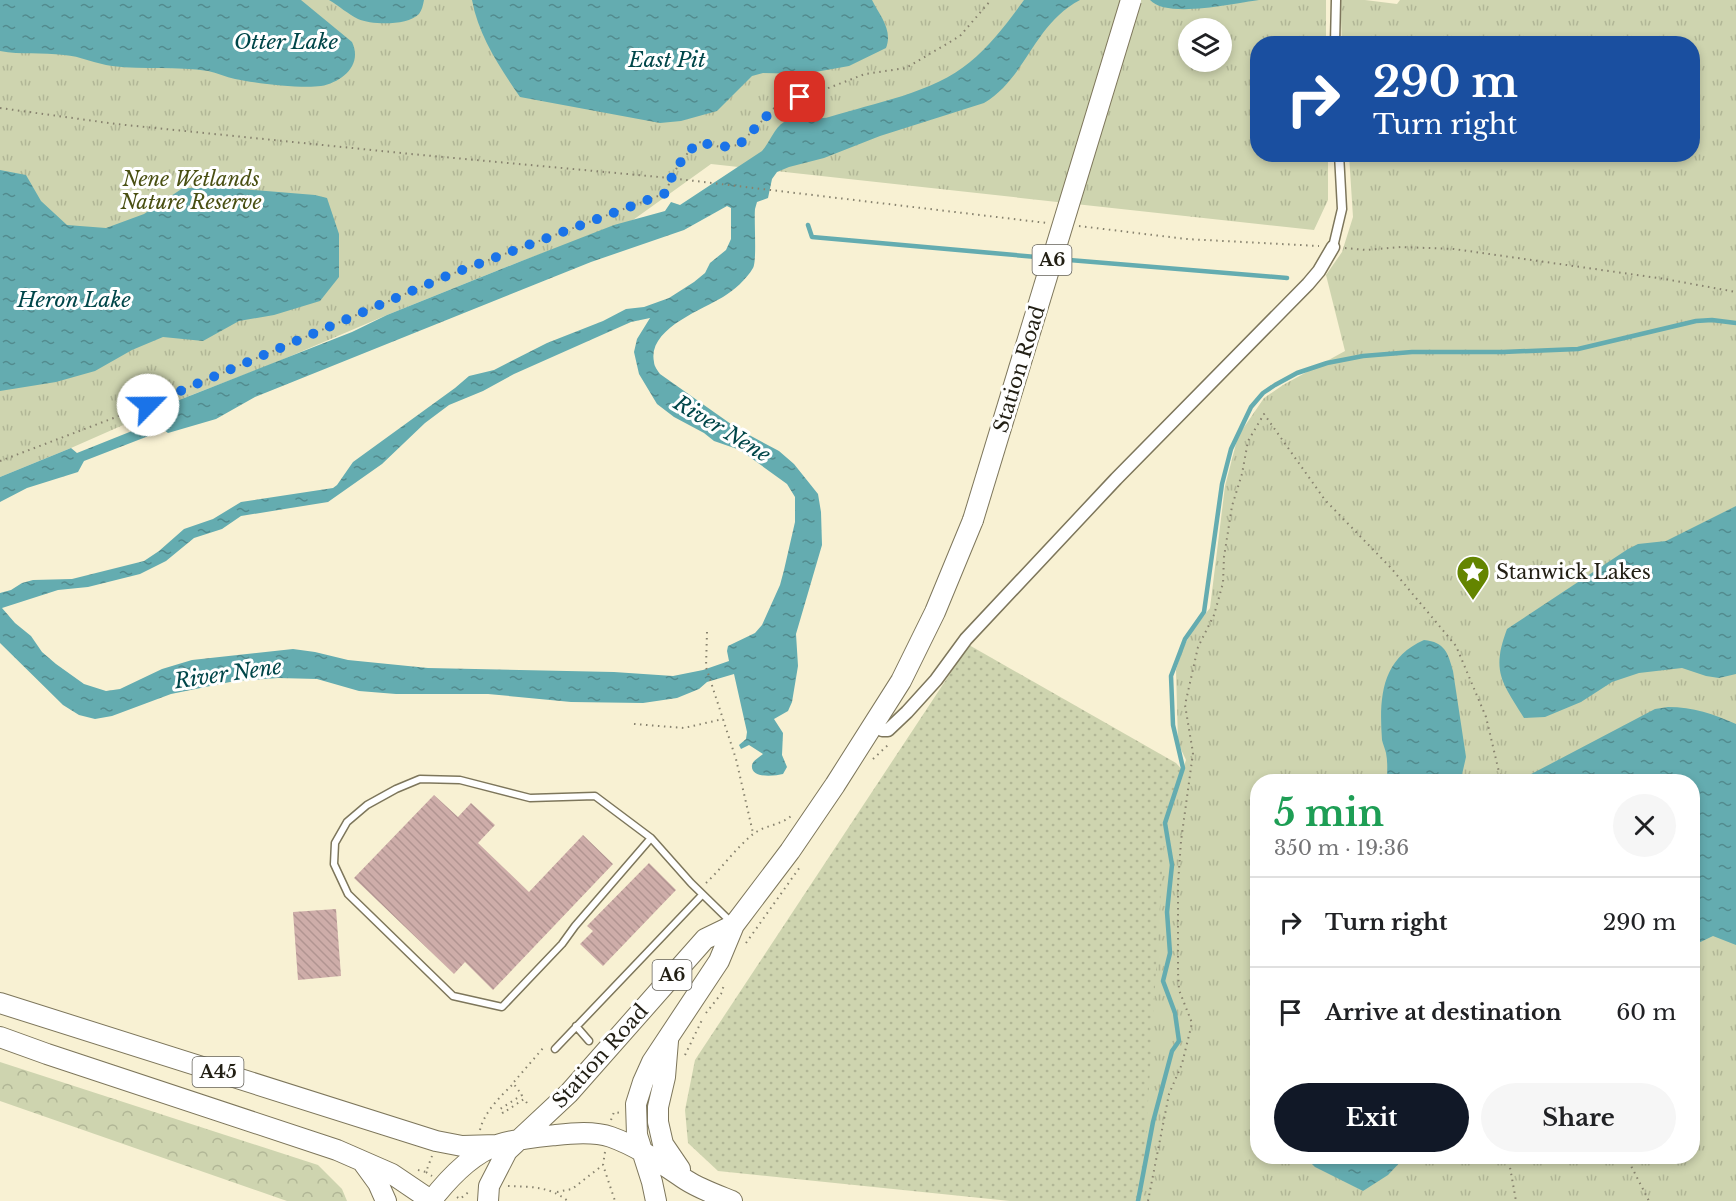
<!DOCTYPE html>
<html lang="en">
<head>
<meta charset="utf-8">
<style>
	body { margin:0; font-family:"Libre Baskerville",serif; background:#f6f6f6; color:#202124; height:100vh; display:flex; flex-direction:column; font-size:22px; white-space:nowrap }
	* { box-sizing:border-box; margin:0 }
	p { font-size:20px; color:#757577 }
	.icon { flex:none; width:33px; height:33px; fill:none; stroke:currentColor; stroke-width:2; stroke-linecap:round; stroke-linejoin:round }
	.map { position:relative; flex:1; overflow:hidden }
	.drawer { position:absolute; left:1250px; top:774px; width:450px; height:390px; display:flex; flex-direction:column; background:#fff; border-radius:24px; box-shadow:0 3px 9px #0003 }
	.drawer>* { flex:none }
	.guide { position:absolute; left:1250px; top:36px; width:450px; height:126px; border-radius:24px; box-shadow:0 3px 9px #0003; background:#1a4fa0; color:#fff; overflow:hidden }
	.tools { position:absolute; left:1178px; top:18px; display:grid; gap:12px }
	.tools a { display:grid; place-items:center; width:54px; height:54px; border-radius:50%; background:#fff; box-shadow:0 3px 9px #0003; font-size:30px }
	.pin { position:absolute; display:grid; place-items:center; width:51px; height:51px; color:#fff; margin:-26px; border-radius:12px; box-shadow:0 3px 9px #0006 }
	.me { position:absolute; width:66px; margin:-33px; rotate:67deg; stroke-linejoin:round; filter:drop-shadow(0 0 4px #0008) }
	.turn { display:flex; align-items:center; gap:21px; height:126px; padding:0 24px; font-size:27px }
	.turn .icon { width:78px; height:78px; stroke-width:2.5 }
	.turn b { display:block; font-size:42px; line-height:51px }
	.round { display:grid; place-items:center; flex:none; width:63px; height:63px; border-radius:32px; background:#f6f6f6 }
	.overview { display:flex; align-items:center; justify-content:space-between; height:102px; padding:0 24px }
	h1 { font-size:36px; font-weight:700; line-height:45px; color:#1e9e55 }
	.cta { display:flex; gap:12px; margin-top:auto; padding:12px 24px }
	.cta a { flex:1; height:69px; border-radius:36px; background:#111827; color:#fff; font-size:24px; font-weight:700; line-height:69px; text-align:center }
	.cta a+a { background:#f6f6f6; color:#202124 }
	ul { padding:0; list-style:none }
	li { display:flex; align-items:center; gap:18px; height:90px; padding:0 24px; border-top:2px solid #e0e0e0 }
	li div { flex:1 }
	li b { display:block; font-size:22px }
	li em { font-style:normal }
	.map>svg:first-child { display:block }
</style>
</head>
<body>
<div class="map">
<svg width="1736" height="1201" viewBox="0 0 1736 1201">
	<defs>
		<pattern id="grass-dots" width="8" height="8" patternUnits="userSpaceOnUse" patternTransform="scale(1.5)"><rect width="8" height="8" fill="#ced4af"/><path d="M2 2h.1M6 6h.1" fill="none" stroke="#b1b696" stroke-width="1.8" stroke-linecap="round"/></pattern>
		<pattern id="forest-crowns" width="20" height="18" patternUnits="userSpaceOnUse" patternTransform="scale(1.5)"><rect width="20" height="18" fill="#ced4af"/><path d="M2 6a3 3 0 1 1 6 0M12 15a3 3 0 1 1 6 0" fill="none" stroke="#b1b696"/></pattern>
		<pattern id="park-tufts" width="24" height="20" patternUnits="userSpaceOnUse" patternTransform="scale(1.5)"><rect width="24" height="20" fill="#ced4af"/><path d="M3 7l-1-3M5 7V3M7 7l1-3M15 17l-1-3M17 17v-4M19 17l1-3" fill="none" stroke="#b1b696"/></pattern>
		<pattern id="water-ripples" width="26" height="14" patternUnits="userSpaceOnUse" patternTransform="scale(1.5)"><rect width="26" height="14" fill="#64acb0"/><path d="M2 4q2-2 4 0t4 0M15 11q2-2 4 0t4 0" fill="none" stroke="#528b8e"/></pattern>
		<pattern id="building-back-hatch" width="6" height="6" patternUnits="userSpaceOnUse" patternTransform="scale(1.5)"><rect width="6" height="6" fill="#ceada9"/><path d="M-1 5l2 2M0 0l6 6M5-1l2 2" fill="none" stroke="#b19491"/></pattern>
	</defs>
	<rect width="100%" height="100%" fill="#f8f1d3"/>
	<path fill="url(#grass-dots)" d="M969,645L1176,763L1186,774L1142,1201H1010L718,1171L688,1143L685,1110L695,1060Z"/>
	<path fill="url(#forest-crowns)" d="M0,1062L318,1165L342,1189L347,1201H287L0,1101Z"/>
	<path fill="url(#park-tufts)" fill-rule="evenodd" d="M0,0H1326V43L1257,44V154L1328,155V200L1314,230L711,164L633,220L519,262L387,315L272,364L189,396L71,448L0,477ZM1188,28H1221V62H1188Z
		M1340,0H1365L1397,4L1400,0H1736V1201H1142L1165,823L1186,760L1178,743L1176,670L1182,650L1192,631L1210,608L1225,486L1238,436L1264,398L1283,385L1345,351L1326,275L1342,252L1353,217L1349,155L1692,154V44L1342,43ZM1257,782H1692V1156H1257Z"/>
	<path fill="url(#water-ripples)" fill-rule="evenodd" d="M0,0H301L352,42C363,65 342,82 321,86C301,89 254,83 235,79C226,77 217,73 208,71C177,66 144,70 112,66C96,64 80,56 64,55C42,52 21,55 0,51Z
		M329,0H424C423,5 422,10 419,14C407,26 372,25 358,19C348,14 339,6 329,0Z
		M472,0H872C880,16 893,30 886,48L849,66L804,74L763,73L752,76L717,111L681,121L660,123L520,97C499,66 479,37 472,0Z
		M1024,0H1080C1033,25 1027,77 984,103L880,136L824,158L789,167L777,172L772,179L768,198L757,202L755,209C754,222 757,262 753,268C746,280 734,290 723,297C702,310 647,329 654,362C654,366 658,371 660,374L738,429L779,451L794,464L818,494L821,512L822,545L796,634L798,666L792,702L788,711L774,719L783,733L782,755L787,767L783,774C775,776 750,779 752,765C753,760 760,757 763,754L749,745L741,749L739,745L746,739L747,732L734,674L707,682L699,689L677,698L643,703L571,702L488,694H396L359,691L317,679L278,678L235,681L171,694L112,716L95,719L79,715L63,705L0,643V593L11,590L22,583L33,580L72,579L144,561L159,551L184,529L213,519L241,502L333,488L337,485L353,462L455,388L469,376L494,370L547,343L603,321L626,309L644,307L669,298L694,282L705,273L710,263L726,250L731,239V208L727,206L684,230L591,262L255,397L216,419L168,433L164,430L84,461L78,472L27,488L0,502V477L71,448L77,453L157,421L159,408L352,332L387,315L519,262L614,225L665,211L671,202L680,205L762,151C770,142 774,128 784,122C797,114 815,121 829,117C874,103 933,93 970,62C991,45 1008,22 1024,0ZM650,318L637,339L634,352L639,374L657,404L674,417L704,433L714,441L740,450L787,484L795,497V522L784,570L780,585L762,625L755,633L728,646L727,651L729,661L703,670L673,676L614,672L428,668L348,660L315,652L293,649L192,660L162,669L120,689L106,691L84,684L56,664L42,652L31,636L15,623L2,608L58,590L88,587L140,574L166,561L194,538L222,529L241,516L328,502L382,464L425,423L449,405L483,391L514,374L631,322Z
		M1150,0H1259C1235,3 1167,19 1150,0Z
		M0,170L26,175L41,201L67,225L106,228L144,214L183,188H228L315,195L327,198L339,234V277L320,301L274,315L239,321L203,341L163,337L132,350L95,371L56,382L0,391Z
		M1736,506V674L1719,678L1706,676L1682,668L1639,673L1612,682L1581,702L1545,717L1524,718C1502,682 1491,672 1507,629L1628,549L1638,544L1666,541Z
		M1424,640C1445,642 1448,653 1453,671L1466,757L1461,779L1460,782L1387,781C1387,772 1388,763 1386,753C1385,749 1383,744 1382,740C1379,698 1381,659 1424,640Z
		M1668,707C1693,707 1714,714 1736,724V945L1713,936L1692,946V782L1518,781L1655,709Z
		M1305,1157H1405L1388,1175L1363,1191L1315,1167Z"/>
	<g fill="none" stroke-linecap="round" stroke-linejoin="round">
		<path stroke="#64acb0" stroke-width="4.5" d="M808,225L812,237L1048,258
			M1057,259L1287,278
			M1138,1201L1153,1122L1172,1051L1179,1041L1175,1013L1163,981L1170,953L1167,912L1172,865L1165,823L1183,768L1173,725L1171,676L1185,639L1204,612L1222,484L1231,449L1251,407L1263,393L1275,385L1297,373L1327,363L1363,356L1412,352H1503L1578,349L1696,321L1712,320L1736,323"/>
	</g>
	<path fill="url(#building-back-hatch)" d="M434,795L458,817L471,803L495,825L478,843L529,892L583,835L613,864L493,990L465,962L454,974L354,878Z
		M649,863L676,890L603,966L580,944L593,931L587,926Z
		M336,909L341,976L298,980L293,912Z"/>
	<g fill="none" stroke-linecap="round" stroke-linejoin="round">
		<defs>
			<path id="service" d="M651,838L575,926L562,944L502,1007L453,996L348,894L334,864L335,843L347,822L367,805L396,789L420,779L460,780L530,798L595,796L651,838L691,883L731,922
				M576,1026L589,1041
				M555,1049L702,895"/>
			<path id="pedestrian" d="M1335,44L1336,0
				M1333,247L1342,209L1339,154"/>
			<path id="minor" d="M874,725L882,730H888L907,712L936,680L966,639L1116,479L1308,284L1319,271L1333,247"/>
			<path id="trunk" d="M0,1003L436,1141L462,1146L497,1145
				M0,1037L47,1054L337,1150L392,1174L432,1201
				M668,1041L665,1077L658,1107V1122L663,1144L680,1169
				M362,1161L378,1183L386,1201
				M431,1201C448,1179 470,1155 497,1145C515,1139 537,1137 556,1135C573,1133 594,1131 611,1137C639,1147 662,1164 686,1180C700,1189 717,1195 732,1201
				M488,1201L489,1186L507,1151L569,1093L705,939L734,925
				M656,1201L652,1182L637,1135L636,1104L643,1082L652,1062L719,961L734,925L790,851L835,785L901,681L935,612L973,520"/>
		</defs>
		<use href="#service" stroke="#7d765b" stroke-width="9"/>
		<use href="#pedestrian" stroke="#7d765b" stroke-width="11"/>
		<use href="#minor" stroke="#7d765b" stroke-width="15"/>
		<use href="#trunk" stroke="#7d765b" stroke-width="22"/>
		<path stroke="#87826e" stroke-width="2" stroke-dasharray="1.5 4.5" stroke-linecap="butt" d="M0,108L116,124L411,154L670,178L1047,223
			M1079,226L1186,239L1319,246
			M1345,248L1366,250L1401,247L1454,249L1665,279L1736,292
			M0,461L148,405L449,275L666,193C672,172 683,156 699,142L720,147L739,145L781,101L818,92L865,74L906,68L960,36L991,0
			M707,632L706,667L736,759L753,833
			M634,724L684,728L723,719
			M873,759L889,744
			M706,883C722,868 735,849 752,835C765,824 782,826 793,814
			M746,943L800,867
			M706,1013L721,994L724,985
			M685,1055L702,1020
			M527,1103L524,1099L503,1113L500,1109L522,1095L513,1083L544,1047
			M611,1120L614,1112L620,1113
			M480,1130C484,1112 501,1096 513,1084
			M605,1152L603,1165L615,1201
			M1508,1156L1516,1201
			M1626,1156L1649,1201
			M418,1170L426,1172L432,1156
			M426,1172L432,1176
			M508,1186C533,1187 548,1186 568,1201
			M557,1192L572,1189L603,1165
			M457,1197L460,1199L471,1190
			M1148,1201L1169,1094L1182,1064L1192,1023L1179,990L1178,972V884L1181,841L1193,753L1185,705L1198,647L1214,615L1223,583L1224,557L1232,506L1242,474L1248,441L1264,414L1325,500L1391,568L1456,646L1486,717L1499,772L1503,782"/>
		<use href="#service" stroke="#fff" stroke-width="6"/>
		<use href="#pedestrian" stroke="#fff" stroke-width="8"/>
		<use href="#minor" stroke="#fff" stroke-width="12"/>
		<use href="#trunk" stroke="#fff" stroke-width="20"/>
		<defs>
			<path id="trunk-bridge" d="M973,520L1131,0"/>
		</defs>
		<use href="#trunk-bridge" stroke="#7d765b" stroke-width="22" stroke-linecap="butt"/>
		<use href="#trunk-bridge" stroke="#fff" stroke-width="20"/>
	</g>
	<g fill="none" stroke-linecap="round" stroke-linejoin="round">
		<path stroke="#1a73e8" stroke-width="10" stroke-dasharray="0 18" d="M148,405L449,275L666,193C672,172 683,156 699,142L720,147L739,145L781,101L800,97"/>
	</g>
	<defs>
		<symbol id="sight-pin" viewBox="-11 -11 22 30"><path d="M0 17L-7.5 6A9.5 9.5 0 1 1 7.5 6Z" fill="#648500" stroke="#fff"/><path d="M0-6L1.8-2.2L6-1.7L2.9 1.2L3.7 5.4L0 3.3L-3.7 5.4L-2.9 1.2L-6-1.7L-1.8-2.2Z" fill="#fff"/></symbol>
	</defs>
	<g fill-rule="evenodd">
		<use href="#sight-pin" x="1454" y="553" width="38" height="52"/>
	</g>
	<g text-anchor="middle" stroke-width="6" stroke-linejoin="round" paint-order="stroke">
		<g fill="#fff" stroke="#64625a" stroke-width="1.5">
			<rect x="1032.5" y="245" width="39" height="30" rx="4.5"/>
			<rect x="652.5" y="960" width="39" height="30" rx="4.5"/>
			<rect x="192.5" y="1057" width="51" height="30" rx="4.5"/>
		</g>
		<g font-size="18" font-weight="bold" fill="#221f14">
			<text x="1052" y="266">A6</text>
			<text x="672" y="981">A6</text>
			<text x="218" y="1078">A45</text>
		</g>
		<g font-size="20" font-style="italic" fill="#494f12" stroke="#fff">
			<text x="191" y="186">Nene Wetlands<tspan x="191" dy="23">Nature Reserve</tspan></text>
		</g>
		<g font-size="20" fill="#221f14" stroke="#fff">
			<text transform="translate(1019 369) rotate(-73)" y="7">Station Road</text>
			<text transform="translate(600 1056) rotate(-48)" y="7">Station Road</text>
		</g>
		<g font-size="20" fill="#221f14" stroke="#fff" text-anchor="start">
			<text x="1496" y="579">Stanwick Lakes</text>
		</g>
		<g font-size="21" font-style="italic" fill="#004649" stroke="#fff">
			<text x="286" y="49">Otter Lake</text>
			<text x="667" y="67">East Pit</text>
			<text x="74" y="307">Heron Lake</text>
			<text transform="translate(722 429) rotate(31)" y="7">River Nene</text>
			<text transform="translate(228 674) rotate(-8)" y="7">River Nene</text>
		</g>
	</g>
</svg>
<div class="tools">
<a><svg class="icon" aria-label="layers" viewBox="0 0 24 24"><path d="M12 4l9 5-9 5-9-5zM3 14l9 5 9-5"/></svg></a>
</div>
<div class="pin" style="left:800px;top:97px;background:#d93025"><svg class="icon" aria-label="arrive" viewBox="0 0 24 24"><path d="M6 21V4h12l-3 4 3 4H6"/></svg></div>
<svg class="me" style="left:148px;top:405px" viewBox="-20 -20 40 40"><circle r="19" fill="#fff"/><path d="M0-13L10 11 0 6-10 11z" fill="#1a73e8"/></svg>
<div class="guide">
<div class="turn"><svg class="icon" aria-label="right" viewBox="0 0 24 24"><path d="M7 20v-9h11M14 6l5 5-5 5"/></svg><div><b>290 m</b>Turn right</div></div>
</div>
<section class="drawer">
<div class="overview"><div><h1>5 min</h1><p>350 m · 19:36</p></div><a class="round"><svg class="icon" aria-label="close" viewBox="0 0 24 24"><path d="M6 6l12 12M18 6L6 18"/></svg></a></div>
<ul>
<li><svg class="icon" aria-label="right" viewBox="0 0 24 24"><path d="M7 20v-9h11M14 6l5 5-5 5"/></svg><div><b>Turn right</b></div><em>290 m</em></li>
<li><svg class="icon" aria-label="arrive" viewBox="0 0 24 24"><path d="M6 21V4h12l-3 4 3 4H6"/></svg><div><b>Arrive at destination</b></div><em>60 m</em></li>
</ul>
<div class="cta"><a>Exit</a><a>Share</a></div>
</section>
</div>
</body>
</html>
